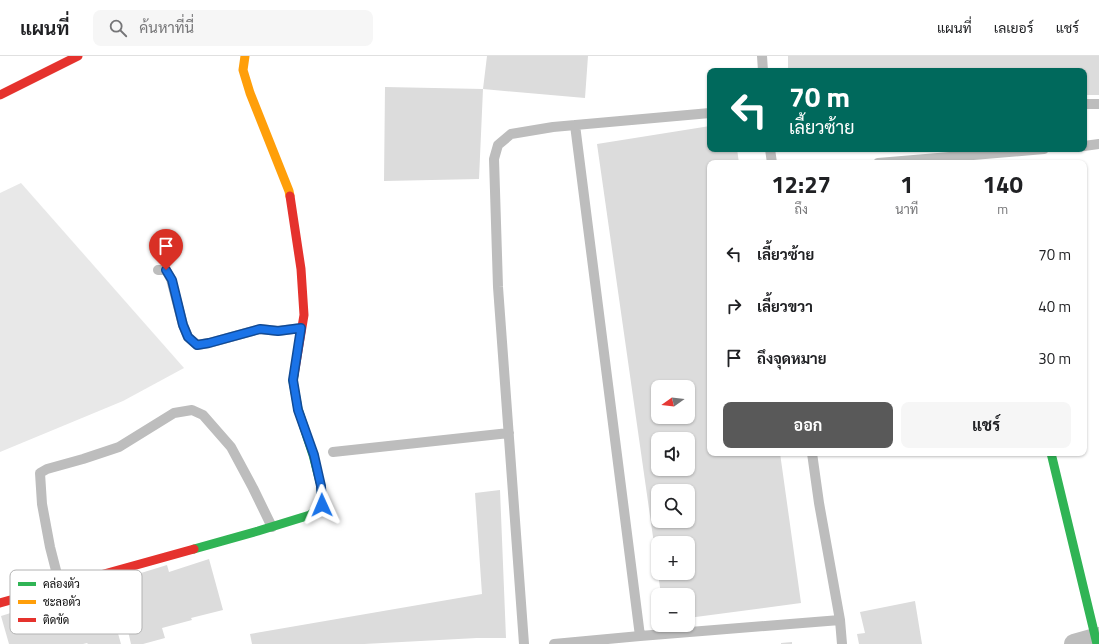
<!DOCTYPE html>
<html lang="th">
<head>
<meta charset="utf-8">
<style>
	body { margin:0; font-family:"Titillium Web",Sarabun,sans-serif; background:#f6f6f6; color:#202124; height:100vh; display:flex; flex-direction:column; font-size:15px; white-space:nowrap }
	* { box-sizing:border-box; margin:0 }
	p { font-size:13px; color:#757577 }
	.icon { flex:none; width:22px; height:22px; fill:none; stroke:currentColor; stroke-width:2; stroke-linecap:round; stroke-linejoin:round }
	.map { position:relative; flex:1; overflow:hidden }
	.drawer { position:absolute; left:707px; top:104px; width:380px; height:296px; display:flex; flex-direction:column; background:#fff; border-radius:8px; box-shadow:0 1px 3px #0004 }
	.drawer>* { flex:none }
	.banner { position:absolute; left:707px; top:12px; width:380px; height:84px; border-radius:8px; box-shadow:0 1px 3px #0004; background:#00695c; color:#fff; overflow:hidden }
	.needle { width:26px; rotate:256deg }
	.controls { position:absolute; left:651px; top:324px; display:grid; gap:8px }
	.controls a { display:grid; place-items:center; width:44px; height:44px; border-radius:8px; background:#fff; box-shadow:0 1px 3px #0004; font-size:20px }
	.pin { position:absolute; display:grid; place-items:center; width:34px; height:34px; color:#fff; margin:-41px -17px; border-radius:50% 50% 50% 0; rotate:-45deg; box-shadow:0 0 4px #0007 }
	.pin .icon { rotate:45deg }
	.me { position:absolute; width:44px; margin:-22px; rotate:359deg; stroke-linejoin:round; filter:drop-shadow(0 0 3px #0008) }
	.turn { display:flex; align-items:center; gap:14px; height:84px; padding:0 16px; font-size:18px }
	.turn .icon { width:52px; height:52px; stroke-width:2.5 }
	.turn b { display:block; font-size:28px; line-height:34px }
	.eta { display:flex; justify-content:space-evenly; align-items:center; height:68px; text-align:center }
	.eta b { font-size:24px; font-weight:700; line-height:28px }
	.button { display:flex; gap:8px; margin-top:auto; padding:8px 16px }
	.button a { flex:1; height:46px; border-radius:8px; background:#595959; color:#fff; font-size:16px; font-weight:700; line-height:46px; text-align:center }
	.button a+a { background:#f6f6f6; color:#202124 }
	ul { padding:0; list-style:none }
	li { display:flex; align-items:center; gap:12px; height:52px; padding:0 16px }
	li div { flex:1 }
	li b { display:block; font-size:15px }
	li em { font-style:normal }
	header { display:flex; align-items:center; gap:24px; box-sizing:border-box; height:56px; padding:0 20px; background:#fff; border-bottom:1px solid #e0e0e0 }
	header strong { font-size:19px }
	nav { display:flex; gap:22px; margin-inline-start:auto; font-size:14px }
	.search { width:280px; height:36px; background:#f6f6f6; display:flex; align-items:center; gap:10px; box-sizing:border-box; padding:0 14px; border-radius:8px; color:#757577; font-size:15px }
	.map>svg:first-child { display:block }
</style>
</head>
<body>
<header>
<strong>แผนที่</strong>
<div class="search"><svg class="icon" aria-label="search" viewBox="0 0 24 24"><circle cx="10" cy="10" r="6"/><path d="M15 15l6 6"/></svg>ค้นหาที่นี่</div>
<nav><a>แผนที่</a><a>เลเยอร์</a><a>แชร์</a></nav>
</header>
<div class="map">
<svg width="1099" height="588" viewBox="0 0 1099 588">
	<rect width="100%" height="100%" fill="#fff"/>
	<path fill="#e8e8e8" d="M21,127L184,312L123,345L0,396V137Z"/>
	<path fill="#dcdcdc" fill-rule="evenodd" d="M487,0H588L585,42L483,33Z
		M788,0H1099V39H1084V15H788Z
		M385,31L483,33L479,123L384,125Z
		M710,70V93H737L739,107H710V397H780L801,547L688,562V539H661L658,517H688V487H658V509H657L597,88ZM658,331H688V361H658ZM658,383H688V413H658ZM658,435H688V465H658Z
		M500,434L506,582H477L364,588H252L250,578L482,538L475,437Z
		M209,503L223,554L191,562L192,564L162,572L165,582L143,588H131L128,575L124,576L112,532L116,531L115,525L167,509L169,516Z
		M104,528L121,588H88L87,587L83,588H9L1,560Z
		M915,545L922,588H859L857,578L865,577L860,556Z
		M792,586V588H781V587Z"/>
	<g fill="none" stroke-linecap="round" stroke-linejoin="round">
		<path stroke="#bdbdbd" stroke-width="10" d="M762,0L763,15
			M1084,48H1099
			M575,69L640,580
			M1084,90L1099,88
			M770,93L772,107
			M878,107L1044,93
			M158,214H166L171,223L183,269L188,281L197,289L209,287L260,273L278,275L301,272
			M333,396L509,377
			M812,397L819,447L840,564L842,588
			M60,530L50,491L42,448L40,417L47,413L83,403L119,391L174,357L192,354L203,359L231,391L253,432L272,471
			M524,588L498,231L494,103L498,89L511,78L553,71L710,57
			M554,588L640,580L840,564"/>
		<path stroke="#bdbdbd" stroke-width="20" d="M1074,588L1099,581"/>
		<path stroke="#30b455" stroke-width="9" d="M1051,397L1097,588
			M194,493L258,475L310,459L322,449L321,430L313,399L298,353L293,325L294,319"/>
		<path stroke="#ff9f0a" stroke-width="9" d="M245,0L243,14L250,37L289,135L290,140"/>
		<path stroke="#e5322d" stroke-width="9" d="M0,39L78,0
			M290,140L301,213L304,259L294,319
			M0,547L194,493"/>
	</g>
	<g fill="none" stroke-linecap="round" stroke-linejoin="round">
		<defs>
			<path id="route" d="M166,214L172,224L183,269L188,281L197,289L209,287L260,273L278,275L301,272L293,324L298,354L314,399L321,430L322,449"/>
		</defs>
		<use href="#route" stroke="#114b97" stroke-width="10"/>
		<use href="#route" stroke="#1a73e8" stroke-width="7"/>
	</g>
	<rect x="10" y="514" width="132" height="64" rx="6" fill="#fff" stroke="#b2b2b2" stroke-width="1"/>
	<rect x="18" y="526" width="18" height="4" fill="#30b455"/>
	<rect x="18" y="544" width="18" height="4" fill="#ff9f0a"/>
	<rect x="18" y="562" width="18" height="4" fill="#e5322d"/>
	<g font-size="11" fill="#000">
		<text x="43" y="532">คล่องตัว</text>
		<text x="43" y="550">ชะลอตัว</text>
		<text x="43" y="568">ติดขัด</text>
	</g>
</svg>
<div class="controls">
<a><svg class="needle" viewBox="-14 -14 28 28"><path d="M0-13l5 13h-10z" fill="#e53935"/><path d="M0 13l5-13h-10z" fill="#757577"/></svg></a>
<a><svg class="icon" aria-label="sound" viewBox="0 0 24 24"><path d="M4 9h4l5-4v14l-5-4H4zM17 9q2 3 0 6"/></svg></a>
<a><svg class="icon" aria-label="search" viewBox="0 0 24 24"><circle cx="10" cy="10" r="6"/><path d="M15 15l6 6"/></svg></a>
<a>+</a>
<a>−</a>
</div>
<div class="pin" style="left:166px;top:214px;background:#d93025"><svg class="icon" aria-label="arrive" viewBox="0 0 24 24"><path d="M6 21V4h12l-3 4 3 4H6"/></svg></div>
<svg class="me" style="left:322px;top:449px" viewBox="-20 -20 40 40"><path d="M0-17L14 15 0 8-14 15z" fill="#1a73e8" stroke="#fff" stroke-width="4"/></svg>
<div class="banner">
<div class="turn"><svg class="icon" aria-label="left" viewBox="0 0 24 24"><path d="M17 20v-9H6M10 6l-5 5 5 5"/></svg><div><b>70 m</b>เลี้ยวซ้าย</div></div>
</div>
<section class="drawer">
<div class="eta">
<div><b>12:27</b><p>ถึง</p></div>
<div><b>1</b><p>นาที</p></div>
<div><b>140</b><p>m</p></div>
</div>
<ul>
<li><svg class="icon" aria-label="left" viewBox="0 0 24 24"><path d="M17 20v-9H6M10 6l-5 5 5 5"/></svg><div><b>เลี้ยวซ้าย</b></div><em>70 m</em></li>
<li><svg class="icon" aria-label="right" viewBox="0 0 24 24"><path d="M7 20v-9h11M14 6l5 5-5 5"/></svg><div><b>เลี้ยวขวา</b></div><em>40 m</em></li>
<li><svg class="icon" aria-label="arrive" viewBox="0 0 24 24"><path d="M6 21V4h12l-3 4 3 4H6"/></svg><div><b>ถึงจุดหมาย</b></div><em>30 m</em></li>
</ul>
<div class="button"><a>ออก</a><a>แชร์</a></div>
</section>
</div>
</body>
</html>
